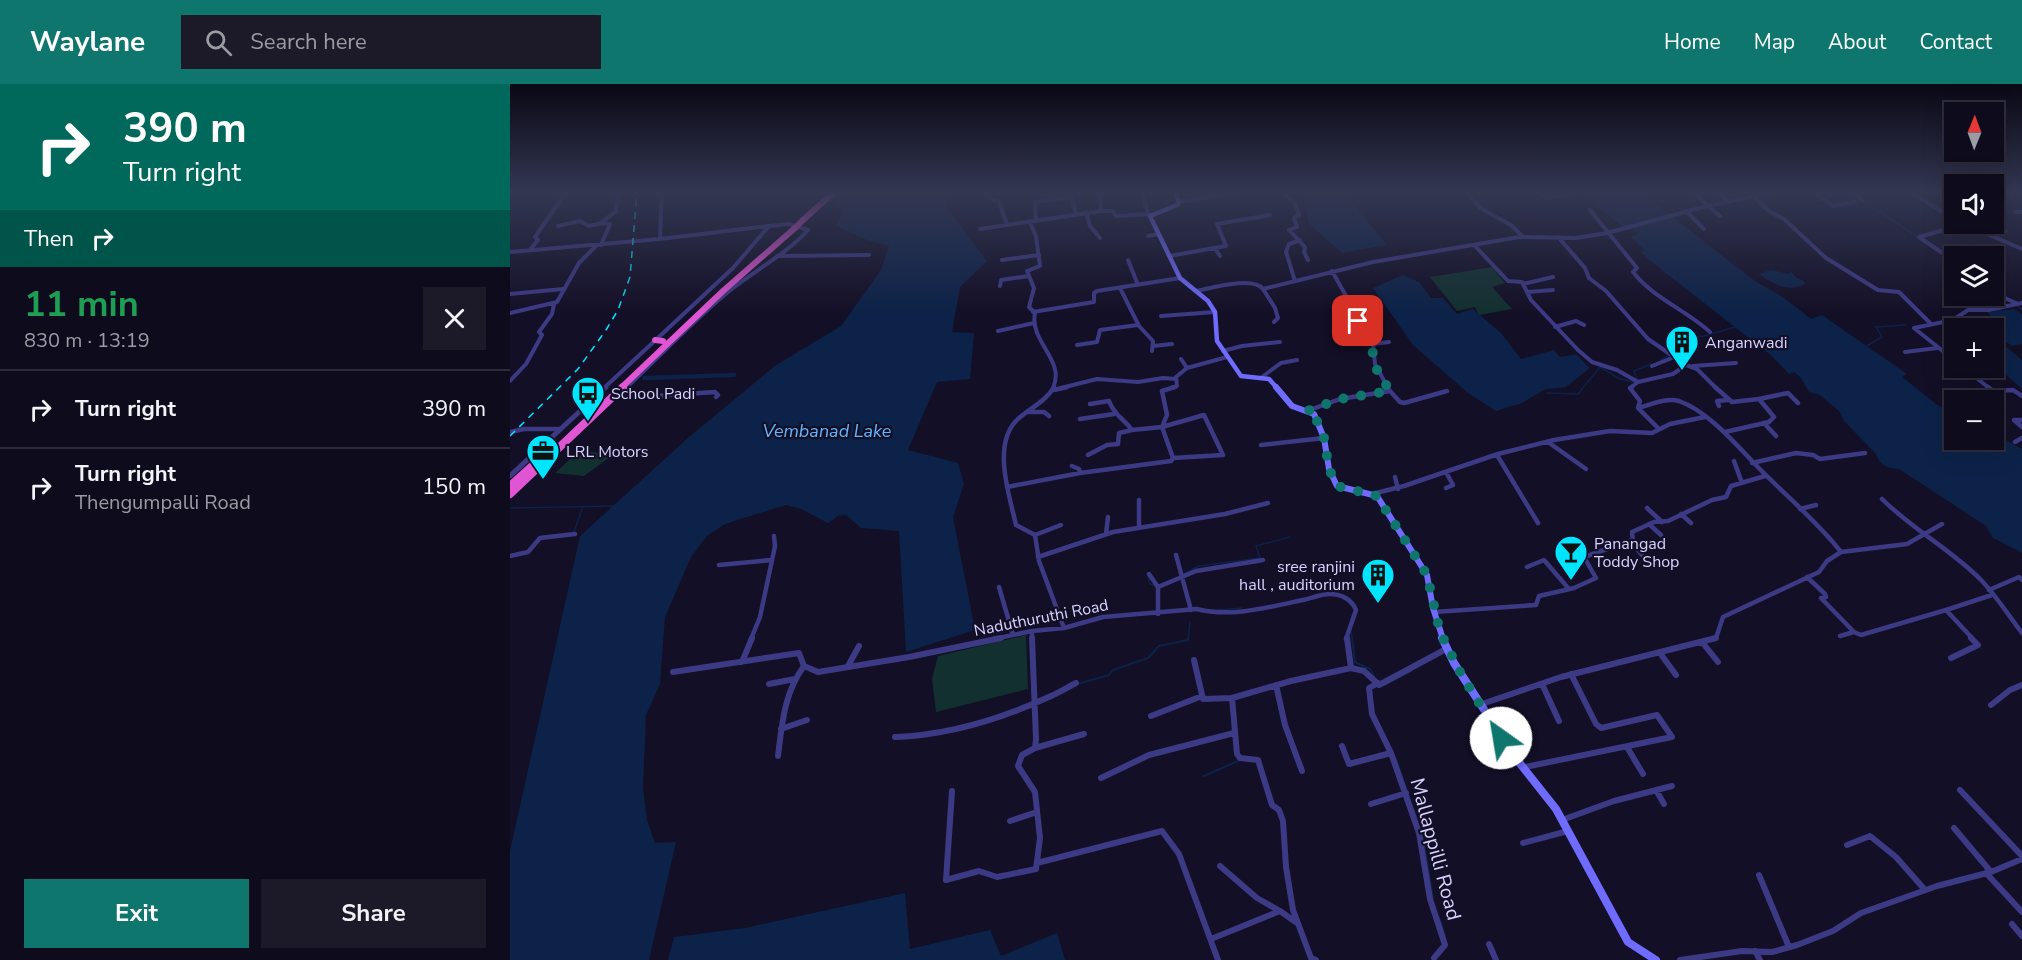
<!DOCTYPE html>
<html lang="en">
<head>
<meta charset="utf-8">
<style>
	body { margin:0; font-family:"Nunito Sans",sans-serif; background:#1c1929; color:#f1f3f6; height:100vh; display:flex; flex-direction:column; font-size:22px; white-space:nowrap }
	* { box-sizing:border-box; margin:0 }
	p { font-size:20px; color:#9b9ba3 }
	.icon { flex:none; width:33px; height:33px; fill:none; stroke:currentColor; stroke-width:2; stroke-linecap:round; stroke-linejoin:round }
	.map { position:relative; flex:1; overflow:hidden }
	.panel { display:flex; flex-direction:column; background:#0e0b1c; width:510px }
	.panel>* { flex:none }
	.hud { background:#00695c; color:#fff; overflow:hidden }
	.needle { width:39px; rotate:1deg }
	.tools { position:absolute; left:1434px; top:18px; display:grid; gap:12px }
	.tools a { display:grid; place-items:center; width:60px; height:60px; border-radius:0px; background:#0e0b1c; box-shadow:0 6px 24px #0002,0 0 0 2px #2e2b3b; font-size:30px }
	.pin { position:absolute; display:grid; place-items:center; width:51px; height:51px; color:#fff; margin:-26px; border-radius:12px; box-shadow:0 3px 9px #0006 }
	.me { position:absolute; width:66px; margin:-33px; rotate:328deg; stroke-linejoin:round; filter:drop-shadow(0 0 4px #0008) }
	.turn { display:flex; align-items:center; gap:21px; height:126px; padding:0 24px; font-size:27px }
	.turn .icon { width:78px; height:78px; stroke-width:2.5 }
	.turn b { display:block; font-size:42px; line-height:51px }
	.then { display:flex; align-items:center; height:57px; padding:0 24px; background:#0003; gap:12px; font-size:22px }
	.round { display:grid; place-items:center; flex:none; width:63px; height:63px; border-radius:0px; background:#1c1929 }
	.head { display:flex; align-items:center; justify-content:space-between; height:102px; padding:0 24px }
	h1 { font-size:36px; font-weight:700; line-height:45px; color:#1e9e55 }
	.cta { display:flex; gap:12px; margin-top:auto; padding:12px 24px }
	.cta a { flex:1; height:69px; border-radius:0px; background:#0f766e; color:#fff; font-size:24px; font-weight:700; line-height:69px; text-align:center }
	.cta a+a { background:#1c1929; color:#f1f3f6 }
	ul { padding:0; list-style:none }
	li { display:flex; align-items:center; gap:18px; height:78px; padding:0 24px; border-top:2px solid #2e2b3b }
	li div { flex:1 }
	li b { display:block; font-size:22px }
	li em { font-style:normal }
	header { display:flex; align-items:center; gap:36px; box-sizing:border-box; height:84px; padding:0 30px; background:#0f766e; color:#fff }
	header strong { font-size:28px }
	nav { display:flex; gap:33px; margin-inline-start:auto; font-size:21px }
	.search { width:420px; height:54px; background:#1c1929; display:flex; align-items:center; gap:15px; box-sizing:border-box; padding:0 21px; border-radius:0px; color:#9b9ba3; font-size:22px }
	main { display:flex; flex:1; min-height:0 }
	.map>svg:first-child { display:block }
</style>
</head>
<body>
<header>
<strong>Waylane</strong>
<div class="search"><svg class="icon" aria-label="search" viewBox="0 0 24 24"><circle cx="10" cy="10" r="6"/><path d="M15 15l6 6"/></svg>Search here</div>
<nav><a>Home</a><a>Map</a><a>About</a><a>Contact</a></nav>
</header>
<main>
<section class="panel">
<div class="hud">
<div class="turn"><svg class="icon" aria-label="right" viewBox="0 0 24 24"><path d="M7 20v-9h11M14 6l5 5-5 5"/></svg><div><b>390 m</b>Turn right</div></div>
<div class="then">Then<svg class="icon" aria-label="right" viewBox="0 0 24 24"><path d="M7 20v-9h11M14 6l5 5-5 5"/></svg></div>
</div>
<div class="head"><div><h1>11 min</h1><p>830 m · 13:19</p></div><a class="round"><svg class="icon" aria-label="close" viewBox="0 0 24 24"><path d="M6 6l12 12M18 6L6 18"/></svg></a></div>
<ul>
<li><svg class="icon" aria-label="right" viewBox="0 0 24 24"><path d="M7 20v-9h11M14 6l5 5-5 5"/></svg><div><b>Turn right</b></div><em>390 m</em></li>
<li><svg class="icon" aria-label="right" viewBox="0 0 24 24"><path d="M7 20v-9h11M14 6l5 5-5 5"/></svg><div><b>Turn right</b><p>Thengumpalli Road</p></div><em>150 m</em></li>
</ul>
<div class="cta"><a>Exit</a><a>Share</a></div>
</section>
<div class="map">
<svg width="1512" height="876" viewBox="0 0 1512 876">
	<rect width="100%" height="100%" fill="#130f26"/>
	<path fill="#12302f" d="M982,183L995,199L982,203L1002,225L969,231L965,223L947,227L920,193Z
		M70,366L103,371L74,392L45,389Z
		M516,551L518,605L426,628L422,595L428,572Z"/>
	<path fill="#0c2248" d="M307,108H434L435,121L477,177L450,203L442,248L464,249L460,295L427,298L398,366L448,379L454,400L443,433L465,546L396,568L389,447L351,444L336,431L328,432L318,439L291,425L276,421L215,440L197,452L181,473L155,533L150,600L136,631L133,704L137,736L145,759L166,758L139,876H0V767L70,452L179,353L266,281L331,242L371,186L379,162L357,156L325,142L335,127Z
		M792,108H834L877,161L832,169L799,140Z
		M1071,108H1130L1245,197L1273,213L1301,235L1312,231L1397,290L1392,293L1430,323L1444,321V356H1484V349L1512,365V469L1483,454L1476,442L1389,385C1378,384 1370,382 1366,370L1334,337L1330,328L1310,311L1299,308L1291,294L1284,288L1279,290L1263,273L1138,175L1131,168L1135,166L1120,153L1128,150L1120,143L1114,144Z
		M1261,186L1278,190L1281,188L1287,194L1294,197L1295,200C1279,209 1263,200 1249,190Z
		M893,191L909,198L921,214H933L947,230L963,225L991,249L1011,275L1044,266L1050,273L1066,270L1080,284L1056,303L1036,305L1012,319L986,327L958,309L903,261L863,204Z
		M1504,225L1512,230V260L1502,262L1491,254L1495,252L1474,239L1483,235L1477,228Z
		M1484,254H1486L1512,276V305L1484,280V273L1493,271L1484,263Z
		M395,809L400,865L480,846L491,872L547,849L555,876H158L164,853L235,844Z"/>
	<g fill="none" stroke-linecap="round" stroke-linejoin="round">
		<path stroke="#0c2248" stroke-width="1.5" d="M1353,117L1406,152
			M1484,124L1494,128L1505,127
			M1506,221L1512,226
			M1355,263L1372,253L1366,243L1395,241
			M1151,276L1165,268L1168,262L1165,255L1194,252L1225,243
			M1127,296L1124,287L1141,280
			M1037,309L1068,310L1090,283L1110,295L1123,298
			M0,424L104,422
			M64,448L73,422
			M673,490L689,482L750,474L746,462L780,453
			M638,493L640,500L646,502
			M709,526L732,524
			M841,547L842,555
			M678,555L680,538"/>
		<path stroke="#0c2248" stroke-width="2" d="M842,554L845,578L860,585L864,592
			M567,600L599,591L603,586L638,574L649,562L678,556V554
			M876,600L901,587
			M886,675L906,733
			M694,692L730,676
			M913,754L923,814
			M929,833L935,851"/>
		<path stroke="#0c2248" stroke-width="4.5" d="M134,294L224,291"/>
		<path stroke="#3d3a85" stroke-width="4" d="M478,108L480,114L489,118L497,140
			M561,108L566,130
			M590,108L591,127
			M633,108L638,130
			M772,108L785,119L789,131L784,134L787,143L779,146L795,163L794,168L798,176
			M957,108L970,124L1001,141L1013,153
			M1028,108L1036,114L1061,109
			M1182,108L1210,132
			M1208,108L1218,118
			M1304,108L1323,122L1345,118
			M1341,108L1352,116
			M1401,108L1444,135
			M438,111L439,108
			M1243,112L1259,127L1274,135L1316,174L1368,206L1389,208L1419,238
			M669,118L731,108
			M1080,126L1127,184L1123,188C1143,214 1176,226 1200,248
			M1176,127L1194,145
			M576,128L580,142L590,154
			M1505,128H1512
			M526,136L525,118L562,113
			M519,137L526,152L530,182L517,187L524,204L519,223L525,229C519,258 556,276 543,304
			M1454,140L1512,165
			M48,142L70,137L79,142L92,139
			M1467,143L1482,147H1495L1490,140
			M470,145L591,127H603L606,132L638,130L640,132
			M638,152L649,150
			M1048,153L1075,184L1079,194L1096,207L1138,255L1176,281L1163,290L1128,298L1120,304
			M91,161L100,140L91,139L106,127L108,112L103,108
			M965,162L998,197L1012,198L1021,216L1068,266L1082,278L1107,286L1128,298
			M705,164L710,172
			M20,166L28,156L25,153L56,108
			M0,168L150,155
			M267,172L359,171
			M659,172L716,162L707,140L760,131
			M492,176L529,171
			M618,176L628,201
			M1444,177L1409,153L1455,140
			M822,187L863,260L865,280L878,304
			M785,197L776,168L779,160L790,156
			M1013,200L1043,193
			M490,202L491,196L519,192
			M610,204L629,242L643,257L642,267
			M753,205L765,224L768,234L764,238
			M686,207C702,204 743,192 753,205L863,178L1009,153L1066,154L1097,149L1197,122L1263,108
			M1017,208L1043,206
			M1484,209L1508,220
			M0,210L53,205
			M523,228L584,218V209L587,207L670,194
			M0,229L47,218L69,179L86,162
			M651,232L705,228
			M1045,243L1066,237L1074,241
			M488,247L524,239
			M863,260L879,258
			M567,261L587,258L590,246L628,241
			M643,262L662,260
			M713,267L732,262L770,258
			M1395,268L1427,264
			M671,275L677,284
			M1444,276L1404,244L1443,236L1458,226H1479L1512,219
			M1176,281L1187,285L1206,304
			M1142,282L1177,268
			M1183,282L1226,279
			M1454,284L1479,304
			M752,293L771,279L787,276
			M0,297L16,280L32,251L29,248L42,230L44,220
			M551,304L587,295L628,298L653,294L666,295
			M661,304L667,302L666,293L677,284L717,273"/>
		<path stroke="#3d3a85" stroke-width="4.5" d="M544,303C536,317 522,323 509,334C481,358 499,410 506,441L525,451L529,477L554,544
			M1122,303L1120,304L1130,317L1128,324L1148,344
			M1205,303L1222,318L1249,315L1264,333L1259,338L1215,348
			M1478,303L1483,307L1503,306L1512,312
			M544,306L557,303
			M880,307L890,318L894,319L937,307
			M109,311L115,314L205,308L208,311L206,313
			M1249,315L1278,309L1288,319
			M580,320L599,317C605,332 613,334 622,346L652,343L694,331L713,371L663,374
			M1209,322L1207,317L1218,316
			M1128,324C1140,321 1156,313 1169,317C1203,329 1234,371 1260,395C1284,419 1310,441 1331,468L1317,477L1309,488L1213,533L1206,554L1202,555
			M797,327L830,315L880,307L877,303
			M518,328H534L539,332
			M570,335L604,330
			M1512,336H1504L1512,343
			M1254,339L1266,352
			M0,348L14,345H51
			M1038,358L1076,385
			M1505,358L1512,354
			M751,361L814,354
			M578,371L597,361L608,360L609,349L622,346
			M987,371L1028,439
			M1224,377L1232,399
			M1242,379L1286,369L1303,371L1310,375L1355,369
			M562,382L569,385L570,389
			M936,388L943,401L936,404
			M885,393L888,405
			M497,403L570,389L661,377L663,374L652,343L657,331L652,307L665,303
			M862,410L894,402L988,370L1044,356L1100,347L1142,349L1160,340L1195,333
			M1372,415C1403,446 1442,466 1472,497C1487,513 1499,532 1512,549
			M629,416V444
			M1137,424L1152,438
			M1290,425L1306,421
			M1171,430L1181,439
			M1139,440L1151,451
			M596,450L598,433
			M525,451L551,441
			M1120,457L1132,471
			M1331,468L1397,460L1432,440
			M666,471L681,526
			M0,472L18,468L30,454L65,450
			M528,473L603,448L715,430L758,419
			M209,481L261,476
			M1017,483L1034,476L1059,505
			M639,490L648,503
			M1297,493L1315,510L1316,513L1311,514L1344,548L1351,551L1436,526
			M489,503L503,551
			M1479,506L1509,493L1512,496
			M924,528L1026,521L1029,512L1064,504L1086,494L1074,473L1123,456L1122,448L1144,438L1158,437L1202,416L1216,413L1221,402L1255,392
			M648,530V503L686,487L753,476
			M522,547V555
			M1330,552L1344,548
			M241,555L250,533L265,462L264,452
			M484,555L522,547L554,544L593,533L687,525C721,534 759,523 793,516C802,514 811,510 820,510C832,510 842,516 846,526L836,555
			M1463,555L1436,526L1482,511"/>
		<path stroke="#3d3a85" stroke-width="6" d="M837,554L841,584L854,587L869,601L938,564
			M1192,558L1208,578
			M1150,569L1166,591
			M1441,574L1468,561L1461,554
			M684,576L693,615L722,614
			M232,578L242,554
			M338,582L349,562
			M163,588L289,569L294,582L308,588L399,573L491,554
			M868,599L859,604L862,630L881,669L909,749L920,815L935,861L924,874
			M259,600L285,595
			M1032,600L1049,637
			M766,601L775,641L792,687
			M972,620L1051,593L1206,554
			M1481,621L1500,606L1512,601
			M641,632L692,612
			M271,645L297,636
			M385,653C440,651 491,635 541,612C550,608 558,603 566,599
			M832,662L839,680L881,669
			M1117,663L1133,690
			M525,664L574,650
			M268,672C272,640 274,609 294,582
			M1015,683L1162,653L1147,631L1091,644L1086,640L1061,590
			M591,694L639,671L724,649
			M1146,706L1154,720
			M1450,706L1512,772
			M442,707L436,796L469,787L487,793L526,785L530,754L525,708L508,682L512,671L525,664L526,655L522,554
			M861,720L896,709
			M1052,736L1104,717L1162,702
			M500,737L527,728
			M1444,744L1481,788
			M1013,759L1058,747
			M1337,761L1360,752L1386,773L1415,806
			M527,779L652,747L669,770L708,876
			M710,782L747,814L770,827
			M1476,789L1512,828
			M1249,791L1279,863
			M1502,840L1512,852
			M701,855L770,827L787,839
			M979,860L986,876
			M1245,867L1250,876
			M806,876L801,874L783,826L776,783L773,737L769,726L762,721L748,676L730,674L727,670L722,614L781,597L841,584
			M1170,876L1232,867L1262,868L1287,861L1323,847L1351,829L1427,802L1481,788L1512,775"/>
		<path stroke="#3d3a85" stroke-width="4" d="M152,108L150,155L259,142
			M1419,238L1421,240
			M94,304L223,184L259,142L279,140L298,146C278,169 242,188 218,208C182,238 150,272 116,304"/>
		<path stroke="#3d3a85" stroke-width="5" d="M112,308L118,303
			M0,392L96,303"/>
		<path stroke="#6f6bff" stroke-width="4.5" d="M665,108L669,118L667,121L640,132L670,194L698,217L705,228L707,257L731,292L759,295L767,304"/>
		<path stroke="#6f6bff" stroke-width="6" d="M766,303L782,322L804,330L814,354L819,385L827,402L867,412L917,491L923,524L933,555"/>
		<path stroke="#6f6bff" stroke-width="8" d="M932,554L944,579L1004,672L1046,725L1118,858L1146,876"/>
		<path stroke="#e055d1" stroke-width="6" d="M293,136L324,108
			M145,256L153,257
			M111,304L213,207L285,144"/>
		<path stroke="#e055d1" stroke-width="8" d="M1,401L32,373
			M0,410L113,303"/>
		<path stroke="#00e5ff" stroke-width="1.5" stroke-dasharray="7 6" stroke-linecap="butt" d="M0,352L68,285L96,246L108,226L120,193L127,108"/>
		<path stroke="#e055d1" stroke-width="6" d="M285,144L293,136"/>
	</g>
	<linearGradient id="sky" x2="0" y2="1"><stop stop-color="#0a0815"/><stop offset="0.47" stop-color="#333752"/><stop offset="1" stop-color="#333752" stop-opacity="0"/></linearGradient>
	<rect width="1512" height="230" fill="url(#sky)"/>
	<g fill="none" stroke-linecap="round" stroke-linejoin="round">
		<path stroke="#0f766e" stroke-width="10" stroke-dasharray="0 18" d="M848,237L863,260C861,281 869,290 880,307L830,315L797,327L804,330L814,354L819,385L827,402L867,412L917,491L930,548L951,590L991,654"/>
	</g>
	<defs>
		<symbol id="building-pin" viewBox="-11 -11 22 30"><path d="M0 17L-7.5 6A9.5 9.5 0 1 1 7.5 6Z" fill="#00e5ff" stroke="#130f26"/><path d="M-4-6H4V6H1V3H-1V6H-4ZM-2.5-4.3h1.7v1.8h-1.7ZM.8-4.3h1.7v1.8H.8ZM-2.5-1h1.7V.8h-1.7ZM.8-1h1.7V.8H.8Z" fill="#111"/></symbol>
		<symbol id="bus-pin" viewBox="-11 -11 22 30"><path d="M0 17L-7.5 6A9.5 9.5 0 1 1 7.5 6Z" fill="#00e5ff" stroke="#130f26"/><path d="M-5-6H5V4H4V6H2V4H-2V6H-4V4H-5ZM-3.5-4V0h7V-4ZM-3.5 1.2v1.5H-2V1.2ZM2 1.2v1.5H3.5V1.2Z" fill="#111"/></symbol>
		<symbol id="office-pin" viewBox="-11 -11 22 30"><path d="M0 17L-7.5 6A9.5 9.5 0 1 1 7.5 6Z" fill="#00e5ff" stroke="#130f26"/><path d="M-6-3h4V-5.5h4V-3h4V5H-6ZM-1-4.5V-3h2v-1.5ZM-6 0V1H6V0Z" fill="#111"/></symbol>
		<symbol id="bar-pin" viewBox="-11 -11 22 30"><path d="M0 17L-7.5 6A9.5 9.5 0 1 1 7.5 6Z" fill="#00e5ff" stroke="#130f26"/><path d="M-6-5H6L.8 .8V4.5H3.5V6h-7V4.5H-.8V.8Z" fill="#111"/></symbol>
	</defs>
	<g fill-rule="evenodd">
		<use href="#building-pin" x="1153" y="239" width="38" height="52"/>
		<use href="#bus-pin" x="59" y="290" width="38" height="52"/>
		<use href="#office-pin" x="14" y="348" width="38" height="52"/>
		<use href="#bar-pin" x="1042" y="449" width="38" height="52"/>
		<use href="#building-pin" x="849" y="472" width="38" height="52"/>
	</g>
	<g text-anchor="middle" stroke-width="4.5" stroke-linejoin="round" paint-order="stroke">
		<g font-size="16" fill="#d9d4ff" stroke="#130f26" text-anchor="start">
			<text x="1195" y="264">Anganwadi</text>
			<text x="101" y="315">School Padi</text>
			<text x="56" y="373">LRL Motors</text>
			<text x="1084" y="465">Panangad<tspan x="1084" dy="18">Toddy Shop</tspan></text>
			<text x="845" y="488" text-anchor="end">sree ranjini<tspan x="845" dy="18">hall , auditorium</tspan></text>
		</g>
		<g font-size="16" fill="#d9d4ff" stroke="#130f26">
			<text transform="translate(531 533) rotate(-11)" y="6">Naduthuruthi Road</text>
		</g>
		<g font-size="18" font-style="italic" fill="#62b6ff" stroke="#130f26">
			<text x="317" y="353">Vembanad Lake</text>
		</g>
		<g font-size="20" fill="#d9d4ff" stroke="#130f26">
			<text transform="translate(926 765) rotate(75)" y="7">Mallappilli Road</text>
		</g>
	</g>
</svg>
<div class="tools">
<a><svg class="needle" viewBox="-14 -14 28 28"><path d="M0-13l5 13h-10z" fill="#e53935"/><path d="M0 13l5-13h-10z" fill="#9b9ba3"/></svg></a>
<a><svg class="icon" aria-label="sound" viewBox="0 0 24 24"><path d="M4 9h4l5-4v14l-5-4H4zM17 9q2 3 0 6"/></svg></a>
<a><svg class="icon" aria-label="layers" viewBox="0 0 24 24"><path d="M12 4l9 5-9 5-9-5zM3 14l9 5 9-5"/></svg></a>
<a>+</a>
<a>−</a>
</div>
<div class="pin" style="left:848px;top:237px;background:#d93025"><svg class="icon" aria-label="arrive" viewBox="0 0 24 24"><path d="M6 21V4h12l-3 4 3 4H6"/></svg></div>
<svg class="me" style="left:991px;top:654px" viewBox="-20 -20 40 40"><circle r="19" fill="#fff"/><path d="M0-13L10 11 0 6-10 11z" fill="#0f766e"/></svg>
</div>
</main>
</body>
</html>
